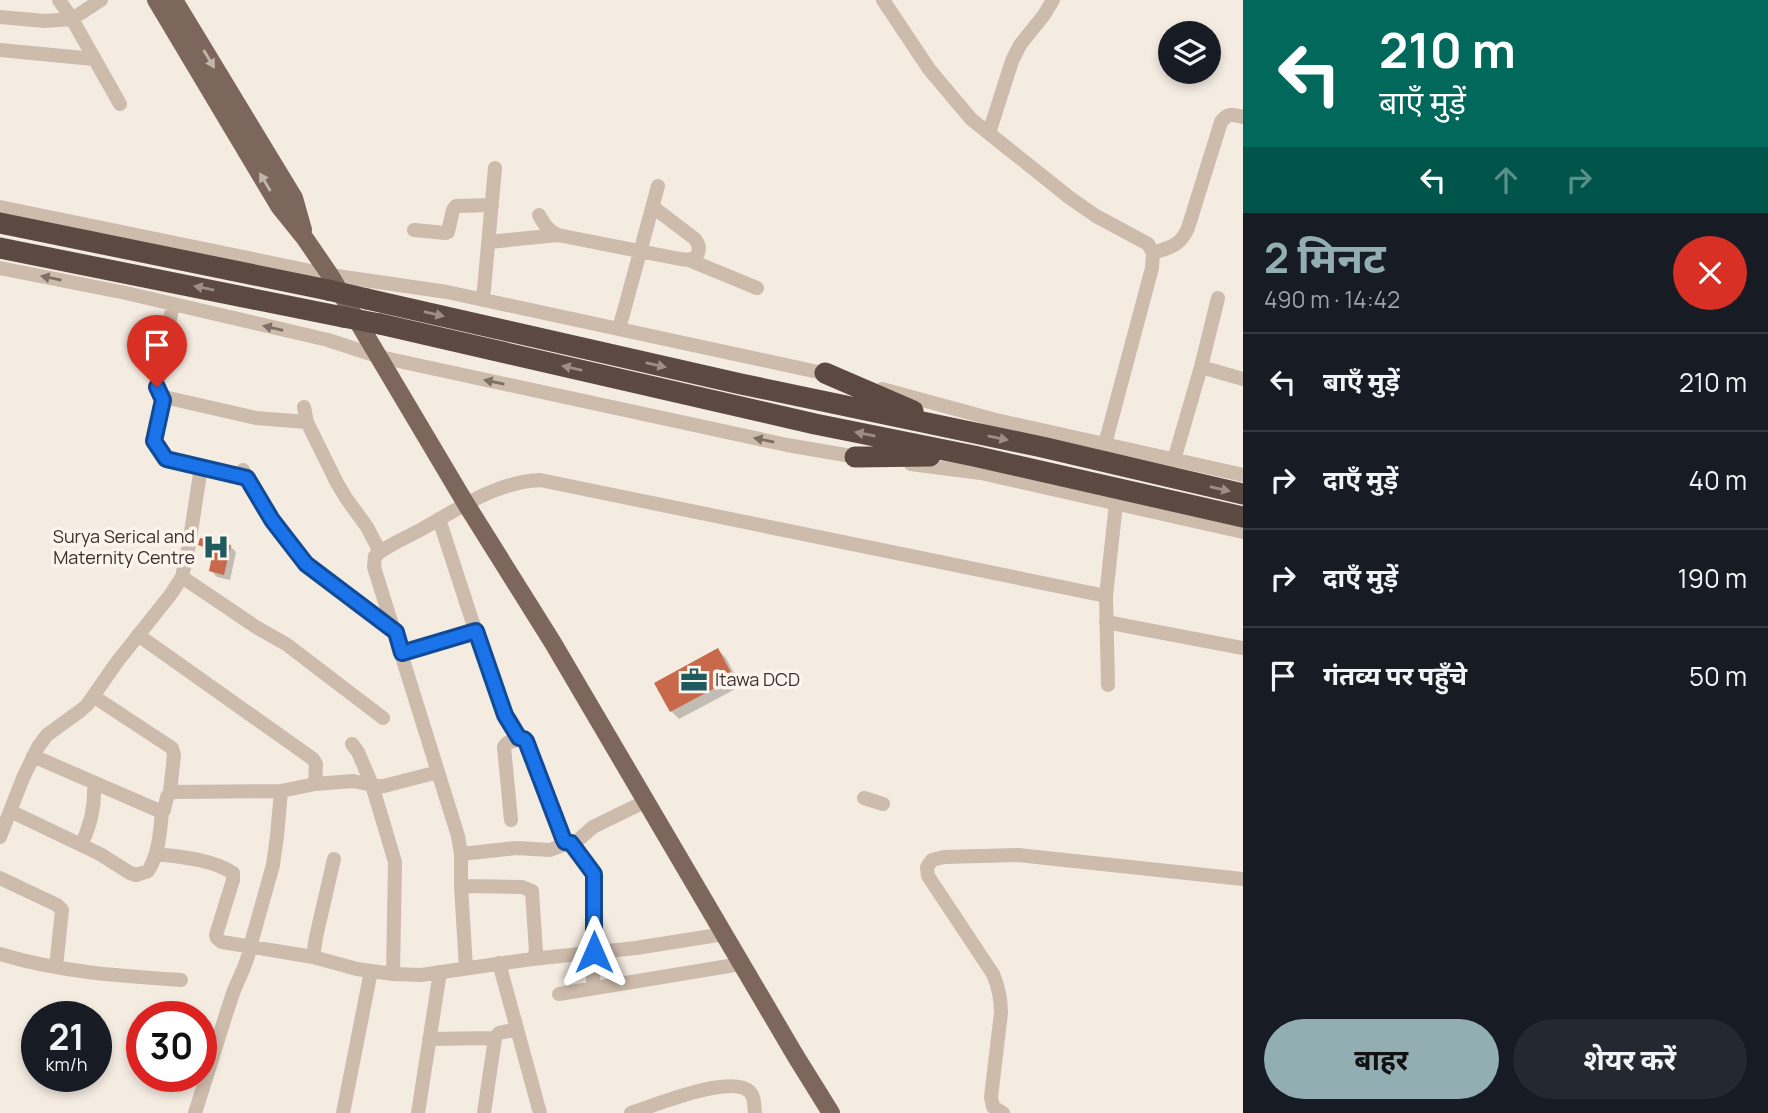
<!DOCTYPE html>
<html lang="hi">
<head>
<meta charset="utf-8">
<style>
	body { margin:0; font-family:Manrope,"Noto Sans Devanagari",sans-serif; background:#242831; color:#f1f3f6; height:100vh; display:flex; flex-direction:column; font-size:26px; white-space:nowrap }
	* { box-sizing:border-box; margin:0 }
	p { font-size:23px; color:#9ea1a6 }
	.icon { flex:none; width:38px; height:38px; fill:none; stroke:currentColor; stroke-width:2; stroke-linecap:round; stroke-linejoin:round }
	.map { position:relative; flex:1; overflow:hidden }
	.panel { display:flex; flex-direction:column; background:#171b24; width:525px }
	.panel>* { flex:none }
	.top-card { background:#00695c; color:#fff; overflow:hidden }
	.tools { position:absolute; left:1158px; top:21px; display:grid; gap:14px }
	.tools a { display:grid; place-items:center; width:63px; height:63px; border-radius:50%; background:#171b24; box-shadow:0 4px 10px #0003; font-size:35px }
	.speed { position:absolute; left:21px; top:1001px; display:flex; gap:14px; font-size:35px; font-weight:700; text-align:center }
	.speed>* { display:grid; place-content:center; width:91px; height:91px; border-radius:50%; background:#171b24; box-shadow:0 4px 10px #0003; line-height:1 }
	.speed small { font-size:18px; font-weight:400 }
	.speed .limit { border:10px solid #d22; background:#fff; color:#111 }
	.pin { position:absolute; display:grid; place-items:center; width:60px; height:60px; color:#fff; margin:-72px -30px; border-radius:50% 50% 50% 0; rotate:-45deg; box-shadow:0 0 7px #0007 }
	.pin .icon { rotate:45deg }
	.me { position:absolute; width:77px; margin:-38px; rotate:0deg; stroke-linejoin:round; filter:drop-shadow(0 0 5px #0008) }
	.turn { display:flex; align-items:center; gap:24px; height:147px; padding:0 21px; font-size:32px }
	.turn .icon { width:91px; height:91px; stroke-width:2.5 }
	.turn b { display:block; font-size:49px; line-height:60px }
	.lanes { display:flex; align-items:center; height:66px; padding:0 21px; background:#0003; justify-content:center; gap:35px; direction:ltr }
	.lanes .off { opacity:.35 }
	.round { display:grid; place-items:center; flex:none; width:74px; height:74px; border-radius:37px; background:#242831 }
	.head { display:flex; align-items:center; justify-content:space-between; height:119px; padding:0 21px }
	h1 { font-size:42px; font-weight:700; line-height:52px; color:#92aeb2 }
	.action { display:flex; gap:14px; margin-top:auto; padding:14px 21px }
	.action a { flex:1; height:80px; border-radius:42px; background:#92aeb2; color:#111; font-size:28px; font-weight:700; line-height:80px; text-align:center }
	.action a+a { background:#242831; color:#f1f3f6 }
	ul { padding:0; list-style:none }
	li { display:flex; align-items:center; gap:21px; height:98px; padding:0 21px; border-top:2px solid #363941 }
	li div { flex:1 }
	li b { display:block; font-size:26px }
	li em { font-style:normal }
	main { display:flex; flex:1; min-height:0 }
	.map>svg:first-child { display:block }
</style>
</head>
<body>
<main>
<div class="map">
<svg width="1243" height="1113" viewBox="0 0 1243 1113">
	<rect width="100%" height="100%" fill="#f4ebe1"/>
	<path fill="#0003" d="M200,545L230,546L236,552L230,580L217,577L211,571L213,560L205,554L206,550Z
		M718,650L726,658L741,686L679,719L671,711Z"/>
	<path fill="#c8694b" d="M200,538L231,545L224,575L209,571L212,556L203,554L204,547L198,545Z
		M718,648L734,678L670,712L654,683Z"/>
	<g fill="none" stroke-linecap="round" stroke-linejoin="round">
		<path stroke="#cdbbac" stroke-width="14" d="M59,0L72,19L120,104
			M883,0L929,69L971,119L1070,198L1096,216L1148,244L1153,253L1152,268L1105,444
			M0,17L45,21L72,19L101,0
			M0,50L94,59
			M989,133L1012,61L1020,45L1044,15L1053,0
			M0,207L330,275L447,292L832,375
			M539,215C544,224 548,231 558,235L680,259L689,260L696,257C700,250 700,246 695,239L653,207
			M414,230L445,233L448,232L453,210L456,206L492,205
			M489,242L558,235
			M1153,253C1171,247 1180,246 1188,228L1221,122C1227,113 1233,114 1243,117
			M689,260L757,288
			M0,268L126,293L328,340L380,357L787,445L863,458
			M483,300L495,168
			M619,329L658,186
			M1201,367L1243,379
			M882,389L996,420L1243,475
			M163,400L157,387L173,304
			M304,407L307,422L337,483L346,498L367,527L380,552
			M1174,460L1201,367L1218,298
			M911,464L981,473L1243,532
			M243,470L272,520L306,564L395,631
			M247,478L166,459L154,441L164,397L256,418L307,422
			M439,519L479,642L505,715L519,739
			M182,577L256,627L286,644L383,718
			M1106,622L1243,648
			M138,635L313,759L316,764L315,784
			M402,653L476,631
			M1108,685L1106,596L1116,504
			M93,696L172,748L174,755L170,792
			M352,744L358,752L372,785L395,862L393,974
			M33,756L162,812L164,810L167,797L172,792L281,791L315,784L353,781L377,786H384L438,772
			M864,798L883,804
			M10,811L100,854L130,873L136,875L148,871C159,854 160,832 162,812
			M511,820L504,747L507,743L522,738L526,742L563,838L568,843L576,842L593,827L646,801
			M0,837L23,778L38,747L47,735L80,711L87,705L117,662L171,594L182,577L189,545L201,467
			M571,843L594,874L593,988
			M81,845C91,824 95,807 94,783
			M156,854C181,857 212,859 233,873V880L216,935L217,938L222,942L313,957L357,969L393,974L421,975L532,959L636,948L724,934
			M461,854L516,848L550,850L568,843
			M0,878L57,905L62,910L56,967
			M461,886L522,887L532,891L536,952L532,959
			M0,954C58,972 121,976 181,980
			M313,957L316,937L334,859
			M499,963L540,1113
			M466,968L461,886V854L458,836L374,567L375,556C389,544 406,538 422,529C460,508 496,482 540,480L1106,596
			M559,994L741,964
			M429,1039L495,1038
			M195,1113C208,1073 220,1032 233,993C239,977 248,963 250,947L273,865L277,836L281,791
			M343,1113L371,971
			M418,1113L440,972
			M484,1113L495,1038L499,1033L517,1029
			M631,1113C653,1106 732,1073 750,1092C755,1097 754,1106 755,1113
			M1003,1113L993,1107L991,1097L1001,1013C1001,999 999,988 993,974L928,876L927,867L932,860L944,857L1018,855L1243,879"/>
		<path stroke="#7d675c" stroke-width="18" d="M156,0L279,206L304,237L330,275L466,504L553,643L795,1055L831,1113
			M174,0L294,198L303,230"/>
		<path stroke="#5c4a42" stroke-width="21" d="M0,223L328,290
			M0,248L343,317
			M367,299L741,384L1042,447L1243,494
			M380,324L815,424L974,456L1243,517
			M825,373L913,411
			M855,457L930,456"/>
		<path stroke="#5c4a42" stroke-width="21" d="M328,290L367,299
			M343,317L380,324"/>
	</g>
	<defs><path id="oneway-solid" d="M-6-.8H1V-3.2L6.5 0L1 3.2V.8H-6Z" transform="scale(1.75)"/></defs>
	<g fill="#c2b5ac">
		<use href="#oneway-solid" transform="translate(209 59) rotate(59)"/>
		<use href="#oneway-solid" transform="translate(265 182) rotate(-121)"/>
	</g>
	<g fill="#7d6f65">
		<use href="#oneway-solid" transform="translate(51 278) rotate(-169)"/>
		<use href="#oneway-solid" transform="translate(273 328) rotate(-167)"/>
		<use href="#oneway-solid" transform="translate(494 382) rotate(-168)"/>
		<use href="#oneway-solid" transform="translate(764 440) rotate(-168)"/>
	</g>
	<g fill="#9c8e87">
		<use href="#oneway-solid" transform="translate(204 288) rotate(-168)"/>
		<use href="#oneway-solid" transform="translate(434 314) rotate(13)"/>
		<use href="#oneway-solid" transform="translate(656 365) rotate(13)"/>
		<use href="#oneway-solid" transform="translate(572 368) rotate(-167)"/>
		<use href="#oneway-solid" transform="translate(865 434) rotate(-169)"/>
		<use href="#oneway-solid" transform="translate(998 438) rotate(12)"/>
		<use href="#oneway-solid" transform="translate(1220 489) rotate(13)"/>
	</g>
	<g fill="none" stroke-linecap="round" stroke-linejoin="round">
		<defs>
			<path id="route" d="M157,387L163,400L154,441L166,459L247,478L272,520L306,564L396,632L402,653L476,631L505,715L519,738L524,739L526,741L563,838L565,842L571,843L594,874V952"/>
		</defs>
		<use href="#route" stroke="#114b97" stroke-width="18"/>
		<use href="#route" stroke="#1a73e8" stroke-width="12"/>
	</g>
	<defs>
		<symbol id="hospital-bare" viewBox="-9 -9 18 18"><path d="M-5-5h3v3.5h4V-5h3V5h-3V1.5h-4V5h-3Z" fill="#1f5a5e" stroke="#fbf5ee" stroke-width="2.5" paint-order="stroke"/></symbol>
		<symbol id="office-bare" viewBox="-9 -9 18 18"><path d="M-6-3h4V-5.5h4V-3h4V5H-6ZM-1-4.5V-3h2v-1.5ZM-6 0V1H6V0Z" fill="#1f5a5e" stroke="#fbf5ee" stroke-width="2.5" paint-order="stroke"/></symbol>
	</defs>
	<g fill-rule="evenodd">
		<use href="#hospital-bare" x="197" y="528" width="38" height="38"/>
		<use href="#office-bare" x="675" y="661" width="38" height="38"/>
	</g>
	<g text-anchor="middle" stroke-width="7" stroke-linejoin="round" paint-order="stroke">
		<g font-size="18" fill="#3b302b" stroke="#fbf5ee" text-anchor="end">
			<text x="195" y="543">Surya Serical and<tspan x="195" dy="21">Maternity Centre</tspan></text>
			<text x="715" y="686" text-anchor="start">Itawa DCD</text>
		</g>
	</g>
</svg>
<div class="tools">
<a><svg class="icon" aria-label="layers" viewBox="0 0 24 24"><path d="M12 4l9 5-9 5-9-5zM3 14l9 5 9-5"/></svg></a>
</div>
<div class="speed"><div>21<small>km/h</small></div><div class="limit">30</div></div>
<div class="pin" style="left:157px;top:387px;background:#d93025"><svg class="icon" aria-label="arrive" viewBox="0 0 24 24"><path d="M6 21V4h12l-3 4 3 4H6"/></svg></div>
<svg class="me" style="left:594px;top:952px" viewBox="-20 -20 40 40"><path d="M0-17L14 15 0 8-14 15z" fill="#1a73e8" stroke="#fff" stroke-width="4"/></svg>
</div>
<section class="panel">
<div class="top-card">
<div class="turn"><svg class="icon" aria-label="left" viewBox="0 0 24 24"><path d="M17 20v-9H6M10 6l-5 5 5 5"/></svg><div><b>210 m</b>बाएँ मुड़ें</div></div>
<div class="lanes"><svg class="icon" aria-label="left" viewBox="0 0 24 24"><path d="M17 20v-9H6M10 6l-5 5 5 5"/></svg><svg class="icon off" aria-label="ahead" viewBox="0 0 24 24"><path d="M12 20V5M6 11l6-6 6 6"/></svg><svg class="icon off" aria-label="right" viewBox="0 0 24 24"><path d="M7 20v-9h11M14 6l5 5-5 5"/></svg></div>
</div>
<div class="head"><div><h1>2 मिनट</h1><p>490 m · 14:42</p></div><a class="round" style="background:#d93025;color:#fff"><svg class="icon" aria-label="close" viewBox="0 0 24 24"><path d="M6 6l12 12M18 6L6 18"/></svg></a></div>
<ul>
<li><svg class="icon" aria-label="left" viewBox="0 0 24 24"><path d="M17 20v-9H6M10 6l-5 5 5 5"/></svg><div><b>बाएँ मुड़ें</b></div><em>210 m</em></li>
<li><svg class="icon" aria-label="right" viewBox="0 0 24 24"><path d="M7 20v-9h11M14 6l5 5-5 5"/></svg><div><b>दाएँ मुड़ें</b></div><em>40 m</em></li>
<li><svg class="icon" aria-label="right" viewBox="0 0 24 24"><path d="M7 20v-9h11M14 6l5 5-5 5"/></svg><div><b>दाएँ मुड़ें</b></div><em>190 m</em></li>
<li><svg class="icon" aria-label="arrive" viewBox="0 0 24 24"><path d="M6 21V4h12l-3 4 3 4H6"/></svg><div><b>गंतव्य पर पहुँचे</b></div><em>50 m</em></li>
</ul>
<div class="action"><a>बाहर</a><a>शेयर करें</a></div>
</section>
</main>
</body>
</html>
